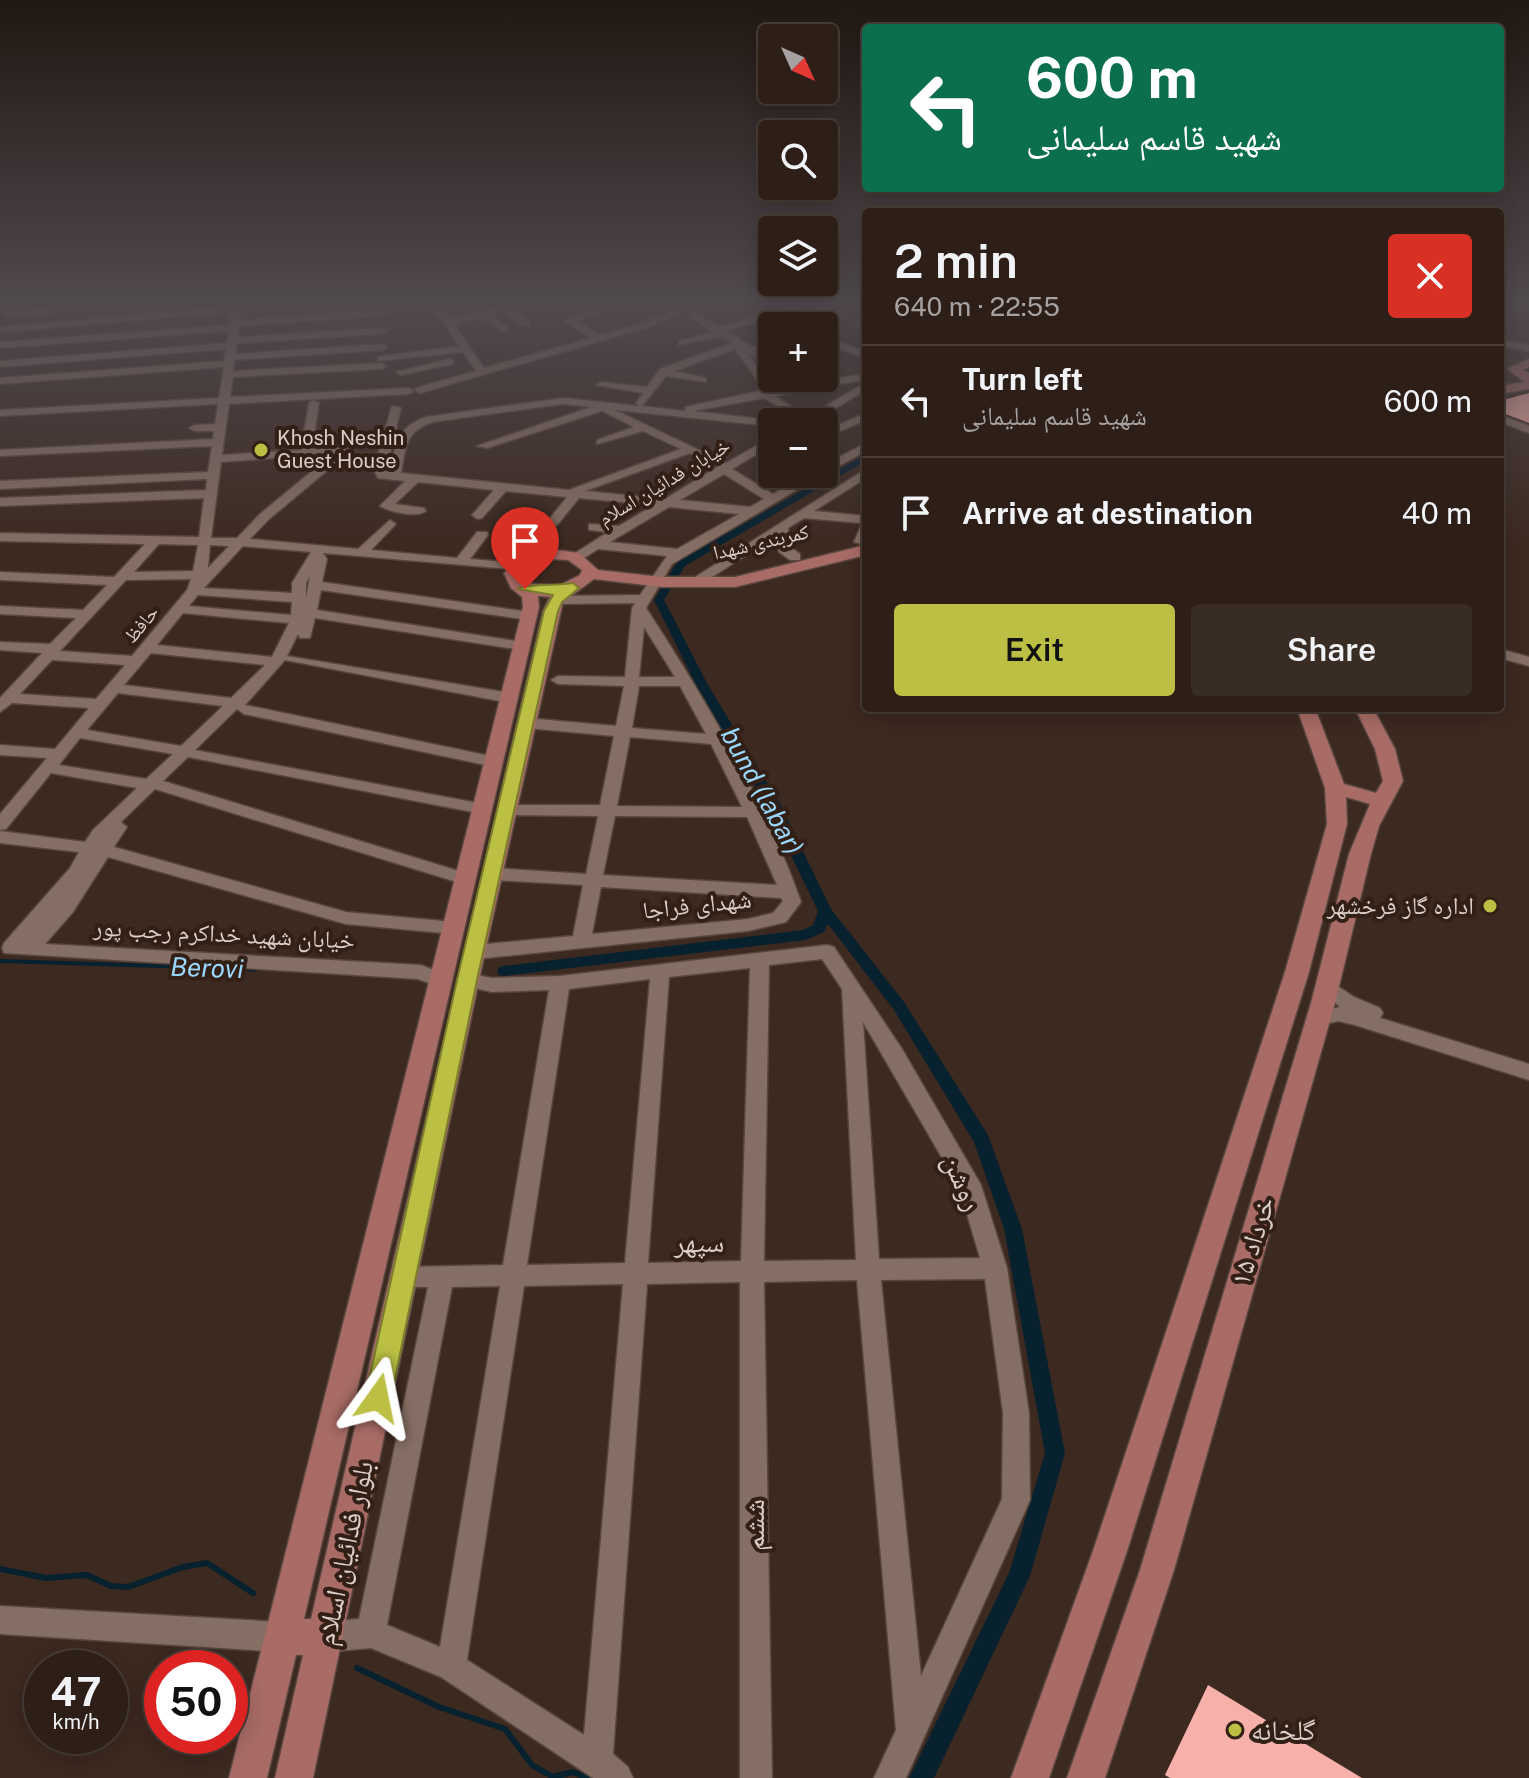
<!DOCTYPE html>
<html lang="en">
<head>
<meta charset="utf-8">
<style>
	body { margin:0; font-family:"Public Sans","Noto Naskh Arabic",sans-serif; background:#392c25; color:#f1f3f6; height:100vh; display:flex; flex-direction:column; font-size:30px; white-space:nowrap }
	* { box-sizing:border-box; margin:0 }
	p { font-size:26px; color:#a7a2a2 }
	.icon { flex:none; width:44px; height:44px; fill:none; stroke:currentColor; stroke-width:2; stroke-linecap:round; stroke-linejoin:round }
	.map { position:relative; flex:1; overflow:hidden }
	.details { position:absolute; left:862px; top:208px; width:642px; height:504px; display:flex; flex-direction:column; background:#2d1f18; border-radius:8px; box-shadow:0 4px 20px #0003,0 0 0 2px #483d37 }
	.details>* { flex:none }
	.top-card { position:absolute; left:862px; top:24px; width:642px; height:168px; border-radius:8px; box-shadow:0 4px 20px #0003,0 0 0 2px #483d37; background:#0b6e4f; color:#fff; overflow:hidden }
	.needle { width:52px; rotate:135deg }
	.controls { position:absolute; left:758px; top:24px; display:grid; gap:16px }
	.controls a { display:grid; place-items:center; width:80px; height:80px; border-radius:8px; background:#2d1f18; box-shadow:0 4px 20px #0003,0 0 0 2px #483d37; font-size:40px }
	.speed { position:absolute; left:24px; top:1650px; display:flex; gap:16px; font-size:40px; font-weight:700; text-align:center }
	.speed>* { display:grid; place-content:center; width:104px; height:104px; border-radius:50%; background:#2d1f18; box-shadow:0 4px 20px #0003,0 0 0 2px #483d37; line-height:1 }
	.speed small { font-size:20px; font-weight:400 }
	.speed .limit { border:12px solid #d22; background:#fff; color:#111 }
	.pin { position:absolute; display:grid; place-items:center; width:68px; height:68px; color:#fff; margin:-82px -34px; border-radius:50% 50% 50% 0; rotate:-45deg; box-shadow:0 0 8px #0007 }
	.pin .icon { rotate:45deg }
	.me { position:absolute; width:88px; margin:-44px; rotate:12deg; stroke-linejoin:round; filter:drop-shadow(0 0 6px #0008) }
	.turn { display:flex; align-items:center; gap:28px; height:168px; padding:0 32px; font-size:36px }
	.turn .icon { width:104px; height:104px; stroke-width:2.5 }
	.turn b { display:block; font-size:56px; line-height:68px }
	.round { display:grid; place-items:center; flex:none; width:84px; height:84px; border-radius:8px; background:#392c25 }
	.overview { display:flex; align-items:center; justify-content:space-between; height:136px; padding:0 32px }
	h1 { font-size:48px; font-weight:600; line-height:60px }
	.action { display:flex; gap:16px; margin-top:auto; padding:16px 32px }
	.action a { flex:1; height:92px; border-radius:8px; background:#bbc044; color:#111; font-size:32px; font-weight:600; line-height:92px; text-align:center }
	.action a+a { background:#392c25; color:#f1f3f6 }
	ul { padding:0; list-style:none }
	li { display:flex; align-items:center; gap:24px; height:112px; padding:0 32px; border-top:2px solid #483d37 }
	li div { flex:1 }
	li b { display:block; font-size:30px }
	li em { font-style:normal }
	.map>svg:first-child { display:block }
</style>
</head>
<body>
<div class="map">
<svg width="1529" height="1778" viewBox="0 0 1529 1778">
	<rect width="100%" height="100%" fill="#3c2920"/>
	<g fill="none" stroke-linecap="round" stroke-linejoin="round">
		<path stroke="#07212f" stroke-width="4" d="M0,961L256,969"/>
		<path stroke="#07212f" stroke-width="5" d="M251,969H256"/>
		<path stroke="#07212f" stroke-width="6" d="M0,1569L46,1578L87,1575L111,1586L128,1587L183,1567L207,1563L253,1593
			M357,1668L439,1707L505,1729L532,1765L553,1777L573,1772L588,1778"/>
		<path fill="#07212f" fill-rule="evenodd" d="M866,454V461L685,566L664,600L708,685L780,804L831,909L904,1002L988,1135L1022,1229L1065,1453L1030,1576L934,1778H909L1009,1573L1045,1453L1004,1229L974,1142L894,1010L828,924L824,932L806,940L504,976L499,975L497,971L499,967L504,966L803,930L813,925L818,911L766,804L696,685L654,600L677,562Z"/>
	</g>
	<path fill="#f7b1aa" d="M1529,393V423L1500,412V401Z
		M1208,1685L1362,1778H1170L1165,1775Z"/>
	<g fill="none" stroke-linecap="round" stroke-linejoin="round">
		<defs>
			<path id="minor" d="M0,300H22L0,306Z
				M145,300H190L9,317L4,314L9,311Z
				M233,300H243L242,305L341,300L241,311L240,320L383,310L388,313L383,316L239,326L238,337L382,328L387,331L382,334L237,343L236,354L382,344L387,347L382,350L235,360L233,371L382,363L387,366L382,369L233,377L230,397L409,388L414,391L409,394L229,404L222,455L301,450L309,403L314,400L319,403L312,449L345,447L351,450L345,453L221,462L211,538H237L260,514L328,458L345,454H378L392,406L401,408L386,470L390,472C396,443 396,428 426,417L563,398L639,406L636,403L643,393L596,385L601,382L647,387L660,369L732,343L721,336L679,345V341L713,332L689,316V312H695L720,327L793,305L810,310L833,300H856L866,304V310L844,303L811,316L793,311L726,331L752,347L772,341V347L759,351L772,360V367L748,354L775,390L857,375L866,377V390L812,422H798L865,383L857,381L775,396L801,413V417L797,418L764,398L693,411L776,421L772,422V426L615,410L726,463L772,437V445L732,469L773,494L808,474H823L672,564L646,608C703,695 767,804 801,902L786,922L748,931L476,959L469,957L467,952L469,947L476,945L573,936L583,885L493,880L484,874L493,868L586,874L598,816L506,815L498,810L506,805H600L614,736L526,728L518,723L526,718L616,726L624,686L558,684L551,680L558,676L625,677L632,608L635,603L556,604L549,600L556,596L640,595L667,556L598,549L581,560L569,557L608,532L589,530V524L619,526L654,505L579,498L557,525L553,526L547,522L567,497L506,491L482,518L478,519L472,515L494,490L418,482L395,504L424,508L426,511C416,518 390,512 380,506L405,481L378,478L374,470L376,461L336,463L268,520L250,539L358,549L390,520L396,524L371,550L457,558L477,532H487L488,535L470,559L516,563L523,567L521,570L323,553L327,559L322,582L529,612L536,616L529,620L321,590L317,610L522,642L529,646L522,650L315,618L310,638H300L298,634L287,656L510,693L518,698L510,703L285,660L245,705L495,757L503,762L495,767L244,714L237,709L195,750L483,804L491,809L483,814L188,757L163,781L472,875L475,879L466,885L460,883L155,789L121,822L127,827L114,847L346,912L454,922L463,928L461,933L454,934L346,924L108,857L73,912L45,944L421,965L449,976L452,981L449,986L442,988L418,979L4,953L2,948L4,943L70,868L79,852L0,843V831L85,842L93,830L137,788L51,773L6,829L0,830V814L47,758L0,755V745L55,749L89,708L12,703L0,712V698L42,653L0,650V642L50,644L76,618L0,614V606L83,610L107,585L0,580V572L114,577L145,544L0,541V533L199,537L204,498L0,506V498L206,490L207,479L0,489V481L208,472L212,446L0,456V450L213,439L214,431H195L189,428L195,425L215,424L218,404L0,416V410L219,398L224,367L0,384V378L224,361L226,349L0,367V361L227,343L229,331L0,348V342L230,325L232,312L2,332L0,327L232,306ZM735,349L764,390L685,407V411L642,406L666,376L706,382V378L674,371ZM563,404L591,407L477,446L487,448L602,411L634,427L597,440V444L643,431L681,449L569,490L401,473C406,447 405,432 432,422ZM690,453L719,466L665,499L585,491ZM724,474L764,499L750,507L680,500ZM669,507L739,514L677,549L610,542ZM159,544L198,545L193,571L134,572ZM210,545L229,546L207,569L208,567ZM243,546L311,552L292,583V593L204,588ZM310,576L306,598V583ZM191,579L187,590L132,656L60,651L126,580ZM198,595L292,602L291,615L189,606ZM183,613L289,623L272,657L157,645ZM644,627L675,677H639ZM151,653L265,665L231,698L124,685ZM52,660L125,665L96,699L20,694ZM639,686H680L706,734L632,728ZM118,693L223,706L181,746L87,730ZM630,737L711,744L742,807L617,806ZM80,738L173,754L146,779L59,765ZM615,816L747,817L777,885L603,875ZM601,887L781,898L783,901L773,913L748,919L592,934Z
				M411,300H438L451,319L525,300H542L511,309L530,321V325H524L502,312L490,315L508,327V331H502L481,317L454,324L484,368L591,338L564,321L609,304L670,301L610,310L577,321L600,335L643,323L697,300H710L649,327L420,393L415,390L416,388L476,371L463,352L378,361V357L382,356L459,346L431,304L384,309L379,306Z
				M549,300H560L566,305L558,307Z
				M1501,300L1529,303V309L1502,302Z
				M866,317V323L858,326L853,323Z
				M830,331L835,334L830,339L866,352V358L824,344V333Z
				M1500,340L1529,345V351L1500,346Z
				M449,359L453,360V364L401,375L396,372Z
				M866,413V420L824,438V431Z
				M1500,415L1529,426V433L1500,422Z
				M866,443V451L824,474V465Z
				M866,469V478L814,511L866,516L865,545L854,542L862,523L804,518L788,528L790,547L800,554V560H790L779,552L776,536L701,584L696,585L689,581Z
				M1500,649L1529,657V666L1500,658Z
				M827,945L834,947L902,1049L981,1185L1007,1268L1029,1413L1030,1500L906,1778H874L896,1730L857,1280L764,1282L772,1778H740V1282L647,1284L613,1754L628,1767L633,1778H593L441,1677L371,1648L325,1652L315,1647L310,1637L315,1627L325,1622L359,1619L428,1287H404L396,1284L392,1277L396,1270L404,1267L503,1265L549,990L492,992L460,985L457,980L460,975L467,973L492,978L560,976ZM822,959L842,989L856,1260L764,1261L769,965ZM750,968L741,1261L648,1263L669,977ZM650,979L625,1263L527,1265L569,989ZM863,1022L959,1187L980,1258L879,1259ZM985,1279L1003,1413L1002,1499L921,1676L881,1280ZM623,1284L584,1735L467,1660L524,1286ZM500,1286L440,1647L387,1625L452,1287Z
				M1327,979L1354,997L1380,1008L1383,1013L1380,1018L1529,1064V1080L1355,1025L1338,1021L1318,1026L1311,1024L1308,1019L1311,1014L1340,1007L1317,986L1320,981Z
				M0,1606L282,1622L292,1627L297,1637L292,1647L282,1652L0,1634Z"/>
			<path id="major" d="M1529,359V367L1523,370L1529,373V389L1500,394V386L1525,382L1507,369Z
				M866,545V555L735,587H662L594,579L563,602L479,980L313,1778H275L303,1655H296L267,1778H229L523,607L522,597L511,588L504,573L522,556L550,549L579,553L598,570L662,577H735ZM550,559L568,560L582,570L580,575L558,586L524,583L520,573L533,563ZM538,596L550,597L543,611L311,1619H304L539,607Z
				M1297,708H1315L1344,784L1376,793L1383,781L1375,749L1355,708H1373L1395,749L1403,781L1379,826L1371,854L1335,1003L1174,1570L1105,1778H1067L1140,1570L1311,1003L1349,854L1370,804L1346,797L1347,824L1309,972L1127,1551L1049,1778H1011L1093,1551L1183,1281L1285,972L1327,824L1325,788Z"/>
		</defs>
		<use href="#minor" stroke="#57463e" stroke-width="3"/>
		<use href="#major" stroke="#57463e" stroke-width="3"/>
		<use href="#minor" fill="#856e63" fill-rule="evenodd"/>
		<use href="#major" fill="#a86b66" fill-rule="evenodd"/>
	</g>
	<linearGradient id="sky" x2="0" y2="1"><stop stop-color="#211712"/><stop offset="0.55" stop-color="#50494e"/><stop offset="1" stop-color="#50494e" stop-opacity="0"/></linearGradient>
	<rect width="1529" height="549" fill="url(#sky)"/>
	<path fill="#bbc044" stroke="#7a7d2c" stroke-width="2" d="M573,583L579,588L562,602L558,611L477,980L391,1398L387,1407L378,1410L369,1407L365,1398L457,980L544,611L553,595L518,589C526,583 558,586 573,583Z"/>
	<g fill="#bbc044" stroke="#321f16" stroke-width="3">
		<circle cx="261" cy="450" r="8"/>
		<circle cx="1490" cy="906" r="8"/>
		<circle cx="1235" cy="1730" r="8"/>
	</g>
	<g text-anchor="middle" stroke-width="8" stroke-linejoin="round" paint-order="stroke">
		<g font-size="20" fill="#dbcec8" stroke="#321f16" text-anchor="start">
			<text x="277" y="445">Khosh Neshin<tspan x="277" dy="23">Guest House</tspan></text>
		</g>
		<g font-size="20" fill="#dbcec8" stroke="#321f16">
			<text transform="translate(664 482) rotate(-31)" y="7">خیابان فدائیان اسلام</text>
			<text transform="translate(761 542) rotate(-13)" y="7">کمربندی شهدا</text>
			<text transform="translate(141 624) rotate(-50)" y="7">حافظ</text>
		</g>
		<g font-size="24" fill="#dbcec8" stroke="#321f16">
			<text transform="translate(697 905) rotate(-6)" y="8">شهدای فراجا</text>
			<text transform="translate(224 934) rotate(3)" y="8">خیابان شهید خداکرم رجب پور</text>
		</g>
		<g font-size="24" fill="#dbcec8" stroke="#321f16" text-anchor="end">
			<text x="1474" y="914">اداره گاز فرخشهر</text>
		</g>
		<g font-size="26" font-style="italic" fill="#9bd8fd" stroke="#321f16">
			<text transform="translate(762 791) rotate(61)" y="9">bund (labar)</text>
			<text transform="translate(207 968) rotate(2)" y="9">Berovi</text>
		</g>
		<g font-size="28" fill="#dbcec8" stroke="#321f16">
			<text transform="translate(963 1182) rotate(66)" y="10">روشن</text>
			<text transform="translate(1252 1241) rotate(-73)" y="10">۱۵ خرداد</text>
			<text transform="translate(699 1242) rotate(-1)" y="10">سپهر</text>
			<text transform="translate(754 1525) rotate(-90)" y="10">ششم</text>
			<text transform="translate(344 1553) rotate(-78)" y="10">بلوار فدائیان اسلام</text>
		</g>
		<g font-size="28" fill="#dbcec8" stroke="#321f16" text-anchor="start">
			<text x="1251" y="1740">گلخانه</text>
		</g>
	</g>
</svg>
<div class="controls">
<a><svg class="needle" viewBox="-14 -14 28 28"><path d="M0-13l5 13h-10z" fill="#e53935"/><path d="M0 13l5-13h-10z" fill="#a7a2a2"/></svg></a>
<a><svg class="icon" aria-label="search" viewBox="0 0 24 24"><circle cx="10" cy="10" r="6"/><path d="M15 15l6 6"/></svg></a>
<a><svg class="icon" aria-label="layers" viewBox="0 0 24 24"><path d="M12 4l9 5-9 5-9-5zM3 14l9 5 9-5"/></svg></a>
<a>+</a>
<a>−</a>
</div>
<div class="speed"><div>47<small>km/h</small></div><div class="limit">50</div></div>
<div class="pin" style="left:525px;top:589px;background:#d93025"><svg class="icon" aria-label="arrive" viewBox="0 0 24 24"><path d="M6 21V4h12l-3 4 3 4H6"/></svg></div>
<svg class="me" style="left:378px;top:1398px" viewBox="-20 -20 40 40"><path d="M0-17L14 15 0 8-14 15z" fill="#bbc044" stroke="#fff" stroke-width="4"/></svg>
<div class="top-card">
<div class="turn"><svg class="icon" aria-label="left" viewBox="0 0 24 24"><path d="M17 20v-9H6M10 6l-5 5 5 5"/></svg><div><b>600 m</b>شهید قاسم سلیمانی</div></div>
</div>
<section class="details">
<div class="overview"><div><h1>2 min</h1><p>640 m · 22:55</p></div><a class="round" style="background:#d93025;color:#fff"><svg class="icon" aria-label="close" viewBox="0 0 24 24"><path d="M6 6l12 12M18 6L6 18"/></svg></a></div>
<ul>
<li><svg class="icon" aria-label="left" viewBox="0 0 24 24"><path d="M17 20v-9H6M10 6l-5 5 5 5"/></svg><div><b>Turn left</b><p>شهید قاسم سلیمانی</p></div><em>600 m</em></li>
<li><svg class="icon" aria-label="arrive" viewBox="0 0 24 24"><path d="M6 21V4h12l-3 4 3 4H6"/></svg><div><b>Arrive at destination</b></div><em>40 m</em></li>
</ul>
<div class="action"><a>Exit</a><a>Share</a></div>
</section>
</div>
</body>
</html>
